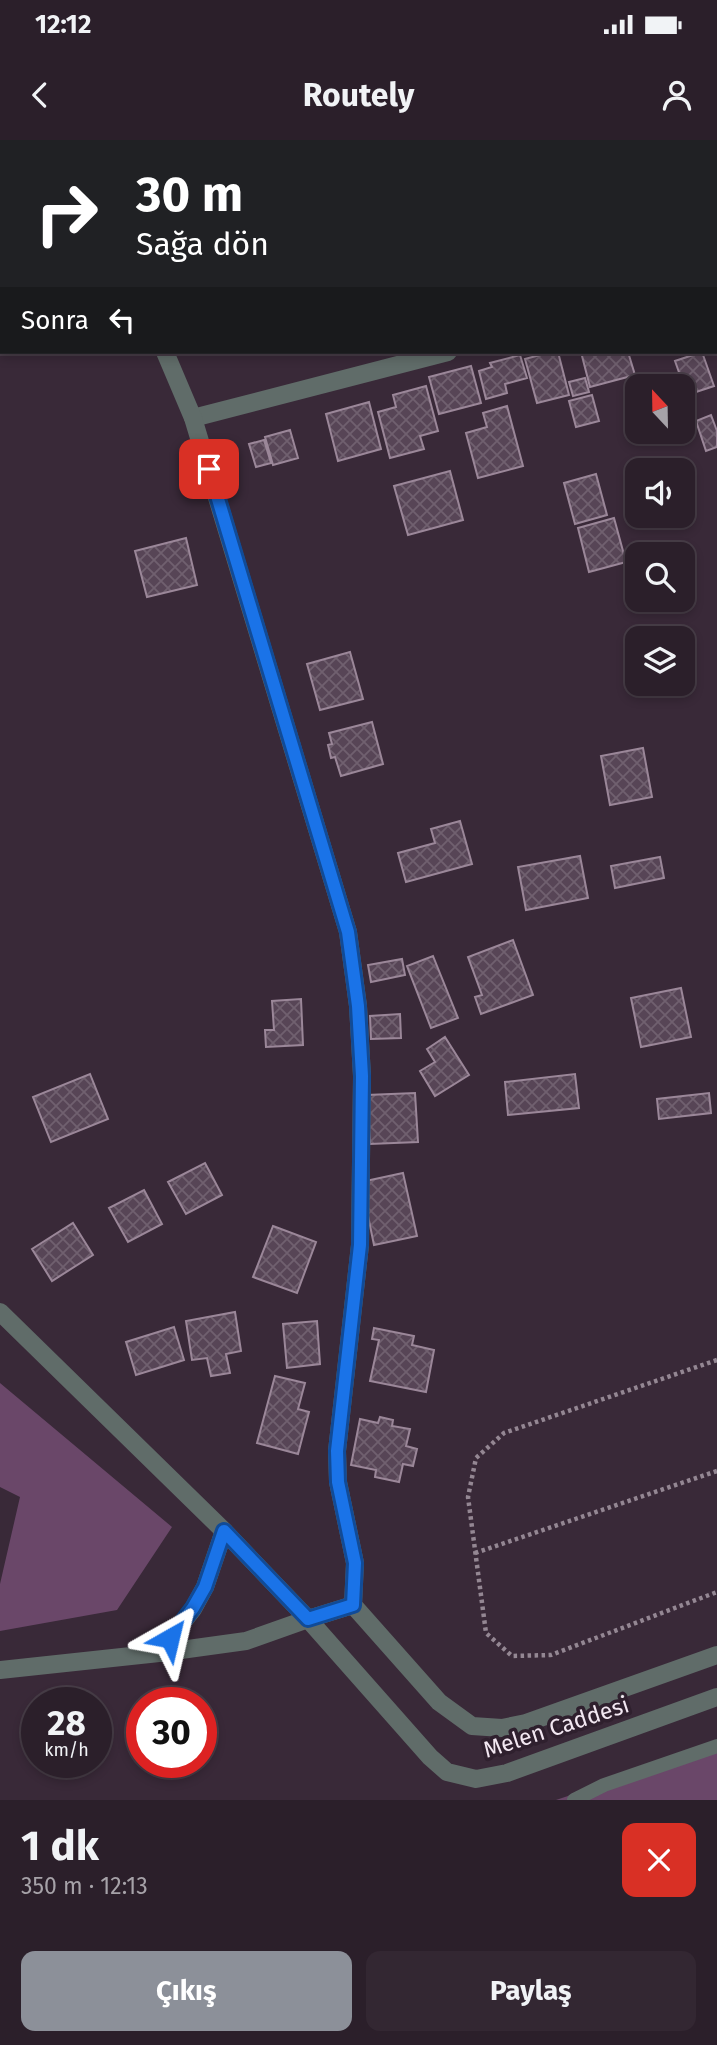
<!DOCTYPE html>
<html lang="tr">
<head>
<meta charset="utf-8">
<style>
	body { margin:0; font-family:"Fira Sans",sans-serif; background:#332732; color:#f1f3f6; height:100vh; display:flex; flex-direction:column; font-size:26px; white-space:nowrap }
	* { box-sizing:border-box; margin:0 }
	p { font-size:23px; color:#a6a2a8 }
	.icon { flex:none; width:38px; height:38px; fill:none; stroke:currentColor; stroke-width:2; stroke-linecap:round; stroke-linejoin:round }
	.map { position:relative; height:1660px; overflow:hidden }
	.details { display:flex; flex-direction:column; background:#2b1f2a; flex:1 }
	.details>* { flex:none }
	.guide { position:absolute; left:0px; top:0px; width:718px; height:214px; box-shadow:0 4px 10px #0003,0 0 0 2px #473d47; background:#202124; color:#fff; overflow:hidden }
	.needle { width:46px; rotate:338deg }
	.buttons { position:absolute; left:625px; top:234px; display:grid; gap:14px }
	.buttons a { display:grid; place-items:center; width:70px; height:70px; border-radius:14px; background:#2b1f2a; box-shadow:0 4px 10px #0003,0 0 0 2px #473d47; font-size:35px }
	.speed { position:absolute; left:21px; top:1547px; display:flex; gap:14px; font-size:35px; font-weight:700; text-align:center }
	.speed>* { display:grid; place-content:center; width:91px; height:91px; border-radius:50%; background:#2b1f2a; box-shadow:0 4px 10px #0003,0 0 0 2px #473d47; line-height:1 }
	.speed small { font-size:18px; font-weight:400 }
	.speed .limit { border:10px solid #d22; background:#fff; color:#111 }
	.pin { position:absolute; display:grid; place-items:center; width:60px; height:60px; color:#fff; margin:-30px; border-radius:14px; box-shadow:0 4px 10px #0006 }
	.me { position:absolute; width:77px; margin:-38px; rotate:37deg; stroke-linejoin:round; filter:drop-shadow(0 0 5px #0008) }
	.turn { display:flex; align-items:center; gap:24px; height:147px; padding:0 21px; font-size:32px }
	.turn .icon { width:91px; height:91px; stroke-width:2.5 }
	.turn b { display:block; font-size:49px; line-height:60px }
	.then { display:flex; align-items:center; height:66px; padding:0 21px; background:#0003; gap:14px; font-size:26px }
	.round { display:grid; place-items:center; flex:none; width:74px; height:74px; border-radius:14px; background:#332732 }
	.summary { display:flex; align-items:center; justify-content:space-between; height:119px; padding:0 21px }
	h1 { font-size:42px; font-weight:700; line-height:52px }
	.action { display:flex; gap:14px; margin-top:auto; padding:14px 21px }
	.action a { flex:1; height:80px; border-radius:14px; background:#8c9099; color:#fff; font-size:28px; font-weight:700; line-height:80px; text-align:center }
	.action a+a { background:#332732; color:#f1f3f6 }
	.status { display:flex; justify-content:space-between; align-items:center; height:49px; padding:0 35px; background:#2b1f2a; direction:ltr }
	.status svg { height:19px; fill:currentColor }
	header { display:flex; justify-content:space-between; align-items:center; height:91px; padding:0 21px; background:#2b1f2a; font-size:32px; font-weight:700 }
	.map>svg:first-child { display:block }
</style>
</head>
<body>
<div class="status"><b>12:12</b><svg viewBox="0 0 49 12"><path d="M0 12V9h3v3zM5 12V6h3v6zM10 12V3h3v9zM15 12V0h3v12zM26 1h20v11H26zM47 4h2v5h-2z"/></svg></div>
<header><svg class="icon" aria-label="back" viewBox="0 0 24 24"><path d="M15 5l-7 7 7 7"/></svg>Routely<svg class="icon" aria-label="person" viewBox="0 0 24 24"><circle cx="12" cy="8" r="4"/><path d="M4 21q1-7 8-7t8 7"/></svg></header>
<div class="map">
<svg width="717" height="1660" viewBox="0 0 717 1660">
	<defs>
		<pattern id="building-cross-hatch" width="8" height="8" patternUnits="userSpaceOnUse" patternTransform="scale(1.75)"><rect width="8" height="8" fill="#574556"/><path d="M0 0l8 8M0 8l8-8" fill="none" stroke="#70606f"/></pattern>
	</defs>
	<rect width="100%" height="100%" fill="#392938"/>
	<path fill="#6a4769" d="M0,1243L172,1387L117,1470L0,1491V1444L20,1357L0,1347Z
		M717,1606V1660H556Z"/>
	<path fill="url(#building-cross-hatch)" stroke="#9b8799" stroke-width="2" d="M106,0H161L162,2H107Z
		M2,21V69H1L0,22Z
		M551,212H558L569,255L537,263L525,219Z
		M581,212H628L635,235L590,247Z
		M702,212L714,246L687,255L675,221Z
		M520,215L527,238L505,244L507,253L486,259L479,231L492,227L490,223Z
		M471,226L481,263L439,274L429,237Z
		M585,238L589,252L573,256L569,242Z
		M426,246L438,291L420,296L424,309L390,318L378,272L396,267L393,255Z
		M592,255L599,281L576,287L569,261Z
		M369,262L381,309L338,321L326,274Z
		M507,266L523,326L478,338L466,293L487,287L483,273Z
		M711,275L717,291V307L706,311L696,281Z
		M290,290L298,318L273,325L265,297Z
		M264,300L271,323L256,327L249,304Z
		M450,331L463,380L408,395L394,346Z
		M596,334L607,375L575,384L564,343Z
		M614,378L626,422L589,432L578,388Z
		M186,398L197,445L147,457L135,411Z
		M350,512L363,559L320,570L307,524Z
		M372,582L383,624L341,636L335,617L331,618L328,605L332,604L329,593Z
		M643,608L652,657L610,665L601,616Z
		M460,681L472,724L406,742L398,713L435,703L431,689Z
		M580,716L588,758L526,770L518,727Z
		M660,717L664,738L615,748L611,726Z
		M513,800L533,855L481,874L475,857L482,855L468,817Z
		M433,816L458,878L431,888L407,826Z
		M402,819L405,835L371,842L368,825Z
		M681,848L691,897L641,907L631,858Z
		M301,859L303,905L266,907L265,890H274L272,861Z
		M400,874L401,898L371,899L370,876Z
		M445,897L469,935L435,956L420,931L435,922L427,909Z
		M90,934L108,979L51,1002L33,957Z
		M575,934L579,968L508,975L505,942Z
		M415,953L418,1002L370,1004L367,955Z
		M709,953L711,973L659,979L657,959Z
		M205,1023L222,1055L186,1074L168,1042Z
		M403,1033L417,1096L374,1105L361,1042Z
		M144,1050L162,1084L128,1102L109,1068Z
		M73,1083L93,1115L52,1141L32,1109Z
		M273,1086L316,1102L297,1153L253,1137Z
		M235,1172L241,1211L226,1214L230,1233L211,1236L207,1218L192,1220L186,1181Z
		M317,1181L320,1224L287,1228L283,1184Z
		M174,1187L184,1220L136,1235L126,1202Z
		M374,1188L414,1196L412,1205L434,1210L426,1252L370,1241L379,1200L372,1199Z
		M275,1236L305,1243L298,1269L309,1272L298,1314L257,1303Z
		M380,1277L393,1280L392,1286L410,1289L406,1306L417,1309L413,1326L403,1324L399,1342L375,1337L376,1330L351,1325L360,1279L378,1283Z"/>
	<g fill="none" stroke-linecap="round" stroke-linejoin="round">
		<path stroke="#948793" stroke-width="4.5" stroke-dasharray="3.5 3.5" stroke-linecap="butt" d="M717,1220L504,1293L476,1318L468,1357L486,1493L512,1516L551,1515L717,1452
			M475,1413L717,1331"/>
		<path stroke="#606c69" stroke-width="14" d="M574,1660L604,1645L717,1606"/>
		<path stroke="#606c69" stroke-width="18" d="M716,127H717
			M193,278L448,212
			M159,1513L193,1469L205,1447L224,1391
			M0,1530L159,1513L246,1501L308,1479"/>
		<path stroke="#606c69" stroke-width="18" d="M73,0L74,2
			M165,212L193,278L348,792L358,866L362,936L360,1105L337,1311L338,1342L355,1423L353,1465
			M0,1172L224,1391L308,1479L430,1617L447,1632L476,1639L507,1633L717,1557
			M353,1465L439,1562L472,1586L502,1588L526,1583L717,1515
			M308,1479L353,1465"/>
	</g>
	<g fill="none" stroke-linecap="round" stroke-linejoin="round">
		<defs>
			<path id="route" d="M170,1498L193,1468L205,1447L224,1391L308,1479L353,1465L355,1423L338,1342L337,1311L360,1105L362,936L358,866L348,792L209,329"/>
		</defs>
		<use href="#route" stroke="#114b97" stroke-width="18"/>
		<use href="#route" stroke="#1a73e8" stroke-width="12"/>
	</g>
	<g text-anchor="middle" stroke-width="7" stroke-linejoin="round" paint-order="stroke">
		<g font-size="23" fill="#f3e8f2" stroke="#2f202e">
			<text transform="translate(556 1587) rotate(-18)" y="8">Melen Caddesi</text>
		</g>
	</g>
</svg>
<div class="buttons">
<a><svg class="needle" viewBox="-14 -14 28 28"><path d="M0-13l5 13h-10z" fill="#e53935"/><path d="M0 13l5-13h-10z" fill="#a6a2a8"/></svg></a>
<a><svg class="icon" aria-label="sound" viewBox="0 0 24 24"><path d="M4 9h4l5-4v14l-5-4H4zM17 9q2 3 0 6"/></svg></a>
<a><svg class="icon" aria-label="search" viewBox="0 0 24 24"><circle cx="10" cy="10" r="6"/><path d="M15 15l6 6"/></svg></a>
<a><svg class="icon" aria-label="layers" viewBox="0 0 24 24"><path d="M12 4l9 5-9 5-9-5zM3 14l9 5 9-5"/></svg></a>
</div>
<div class="speed"><div>28<small>km/h</small></div><div class="limit">30</div></div>
<div class="pin" style="left:209px;top:329px;background:#d93025"><svg class="icon" aria-label="arrive" viewBox="0 0 24 24"><path d="M6 21V4h12l-3 4 3 4H6"/></svg></div>
<svg class="me" style="left:170px;top:1498px" viewBox="-20 -20 40 40"><path d="M0-17L14 15 0 8-14 15z" fill="#1a73e8" stroke="#fff" stroke-width="4"/></svg>
<div class="guide">
<div class="turn"><svg class="icon" aria-label="right" viewBox="0 0 24 24"><path d="M7 20v-9h11M14 6l5 5-5 5"/></svg><div><b>30 m</b>Sağa dön</div></div>
<div class="then">Sonra<svg class="icon" aria-label="left" viewBox="0 0 24 24"><path d="M17 20v-9H6M10 6l-5 5 5 5"/></svg></div>
</div>
</div>
<section class="details">
<div class="summary"><div><h1>1 dk</h1><p>350 m · 12:13</p></div><a class="round" style="background:#d93025;color:#fff"><svg class="icon" aria-label="close" viewBox="0 0 24 24"><path d="M6 6l12 12M18 6L6 18"/></svg></a></div>
<div class="action"><a>Çıkış</a><a>Paylaş</a></div>
</section>
</body>
</html>
